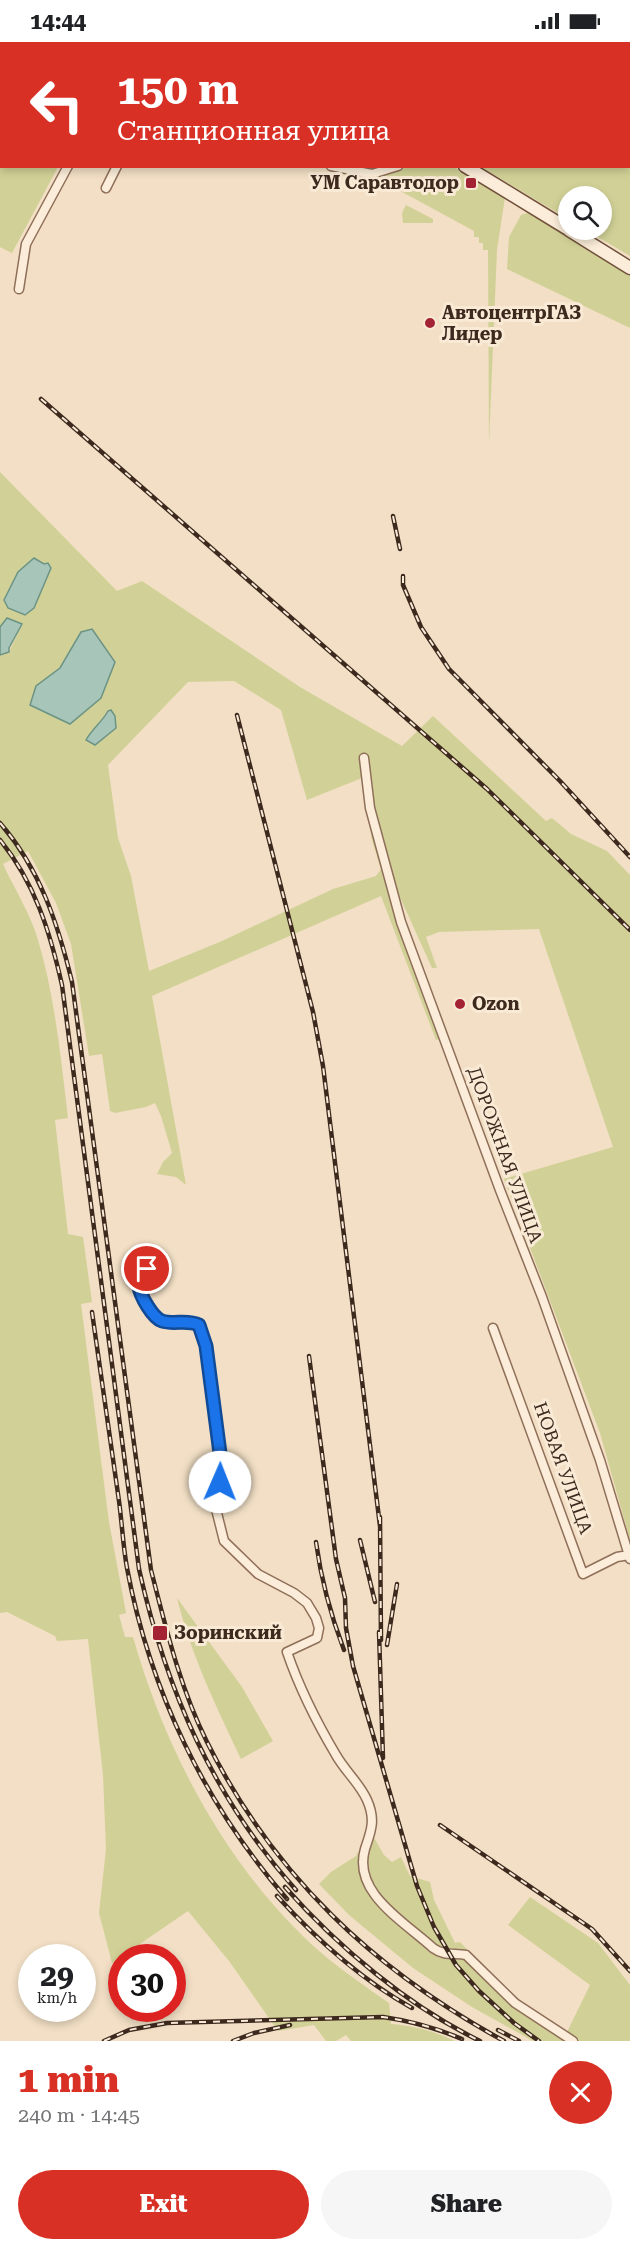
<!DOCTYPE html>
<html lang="en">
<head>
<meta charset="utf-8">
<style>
	body { margin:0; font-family:"Roboto Serif",serif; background:#f6f6f6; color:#202124; height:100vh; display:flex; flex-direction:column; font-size:22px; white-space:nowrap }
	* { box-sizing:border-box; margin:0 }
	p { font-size:20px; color:#757577 }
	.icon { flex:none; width:33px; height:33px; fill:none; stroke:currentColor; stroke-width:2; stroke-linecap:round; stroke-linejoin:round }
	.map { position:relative; height:1999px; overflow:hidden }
	.drawer { display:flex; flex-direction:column; background:#fff; flex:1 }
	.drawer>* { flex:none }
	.top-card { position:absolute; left:0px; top:0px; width:630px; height:126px; box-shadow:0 3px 9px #0003; background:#d93025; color:#fff; overflow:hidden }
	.tools { position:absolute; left:558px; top:144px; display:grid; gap:12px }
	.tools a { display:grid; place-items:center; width:54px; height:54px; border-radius:50%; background:#fff; box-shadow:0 3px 9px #0003; font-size:30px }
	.speed { position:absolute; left:18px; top:1902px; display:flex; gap:12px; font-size:30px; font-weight:700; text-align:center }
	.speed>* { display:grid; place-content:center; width:78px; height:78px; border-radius:50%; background:#fff; box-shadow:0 3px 9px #0003; line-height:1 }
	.speed small { font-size:15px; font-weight:400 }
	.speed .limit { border:9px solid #d22; background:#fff; color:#111 }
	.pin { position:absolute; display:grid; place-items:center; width:51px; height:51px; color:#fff; margin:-26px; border:3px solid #fff; border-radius:50%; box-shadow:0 2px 6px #0007 }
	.me { position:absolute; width:66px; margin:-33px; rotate:1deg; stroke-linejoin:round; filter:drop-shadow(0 0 4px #0008) }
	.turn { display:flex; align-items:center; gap:21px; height:126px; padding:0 18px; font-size:27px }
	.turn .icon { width:78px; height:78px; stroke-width:2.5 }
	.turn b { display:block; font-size:42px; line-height:51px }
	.round { display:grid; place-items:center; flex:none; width:63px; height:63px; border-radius:32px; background:#f6f6f6 }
	.overview { display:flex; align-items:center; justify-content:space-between; height:102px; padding:0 18px }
	h1 { font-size:36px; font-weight:800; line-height:45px; color:#d93025 }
	.cta { display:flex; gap:12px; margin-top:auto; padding:12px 18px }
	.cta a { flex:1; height:69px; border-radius:36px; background:#d93025; color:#fff; font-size:24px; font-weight:800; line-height:69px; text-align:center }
	.cta a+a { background:#f6f6f6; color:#202124 }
	.status { display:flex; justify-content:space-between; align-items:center; height:42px; padding:0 30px; background:#fff; direction:ltr }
	.status svg { height:16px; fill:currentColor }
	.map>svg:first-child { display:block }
</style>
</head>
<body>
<div class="status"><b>14:44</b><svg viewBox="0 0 49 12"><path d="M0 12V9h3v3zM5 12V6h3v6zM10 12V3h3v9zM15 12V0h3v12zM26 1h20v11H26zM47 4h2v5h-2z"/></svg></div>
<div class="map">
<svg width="630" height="1999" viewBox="0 0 630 1999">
	<rect width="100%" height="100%" fill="#f2dfc5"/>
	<path fill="#d1d197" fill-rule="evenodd" d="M0,0H126L2,2V124L58,125L12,211L0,205Z
		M246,0H630V214L586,188H602V154H568V177L481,125L628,124V2Z
		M393,125H454L505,155L497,208L489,401L488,208H483V201H479V195H474V189L382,139L381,137L382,131Z
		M406,163L433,177V181H403L402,171Z
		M527,171L536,173L630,233V286L507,227L509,195L521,173Z
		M0,430L117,549L142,539L300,645L402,704L433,674L546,779L552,776L571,792L607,809L630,833V1498L600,1391L504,1137L613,1105L539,887L439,890L426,895L437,926H432L399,853L391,852L442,996L436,998L381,854L152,954L186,1143L176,1135L157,1132L163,1120L172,1111L161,1074L155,1061L146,1065L115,1071L110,1069L102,1012L89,1014L71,902L56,861L28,809L3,822C14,846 31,873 38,898C55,955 61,1017 68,1076L55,1078L68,1192L83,1195L92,1260L81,1262L109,1480L126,1571L119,1573L125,1595H133C166,1711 228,1828 319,1909C341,1928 365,1944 389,1961L391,1982C414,1984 434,1989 455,1999H351L346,1993L336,1999H326L314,1983L278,1989L229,1919L188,1869L112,1921L99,1871L106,1807L103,1733L88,1597L57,1599L55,1594L7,1570L0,1571V613L9,610L22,582L7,576L0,585ZM31,518H39L51,526L34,566L25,572L8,566L4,558L18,530ZM60,626L30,663L36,644ZM234,639L281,668L307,758L362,736L372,798L381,827L376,834L333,847L222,899L149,929L131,834L118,796L108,723L188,640Z
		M177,1556L242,1645L273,1699L241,1717C216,1664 191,1613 177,1556Z
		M370,1789L384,1813L392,1820L401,1815L410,1834L430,1840L434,1858L455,1901L460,1900L516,1958L567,1990L590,1943L508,1883L530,1855L598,1901L630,1943V1999H533L472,1965L413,1926L349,1873L319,1842L331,1830L356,1814Z"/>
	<path fill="#a7c5b8" stroke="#6c9485" stroke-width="1.5" d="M34,516L44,522L48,521L51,526L34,566L25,573L8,566L4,558L18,530Z
		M7,576L22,582L9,606V610L0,613V585Z
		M92,587L115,620L101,656L70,682L30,663L36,644L60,626L81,590Z
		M111,668L115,674L116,686L95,703L86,698C92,687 102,680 108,669Z"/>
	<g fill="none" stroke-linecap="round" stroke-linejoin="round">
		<defs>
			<path id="street" d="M134,2L135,0
				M331,124L372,132L398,124
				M106,146L117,124
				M19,247L26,202L68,124
				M364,716L370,766L401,880L500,1148L542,1255L600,1418L630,1517
				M147,1227C142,1232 139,1237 139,1244C140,1254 153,1276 162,1279C174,1283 187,1277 199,1283L206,1304L221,1419L215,1463L224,1499L258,1532L294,1551L307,1561L316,1576L319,1586L317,1596L287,1610C299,1645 317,1681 336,1713C345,1729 360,1742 367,1758C376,1778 371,1789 365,1807C352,1851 405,1880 433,1906C444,1914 453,1911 466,1913L515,1961L573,1999
				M493,1286L583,1532L617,1515L629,1513"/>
			<path id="secondary" d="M235,0L238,2
				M465,124L568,187
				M569,188L630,226"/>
		</defs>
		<use href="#street" stroke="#8f6f59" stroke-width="11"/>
		<use href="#secondary" stroke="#71503c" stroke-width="15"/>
		<use href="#street" stroke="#fbedd9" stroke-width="8"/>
		<use href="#secondary" stroke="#fbedd9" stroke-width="12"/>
		<defs>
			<path id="rail" d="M41,357L487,747L630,888
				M393,474L400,507
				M403,534V543L421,585L449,627L560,739L630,815
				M237,673L313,970L323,1024L380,1484
				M0,781C40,827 58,882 72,940L151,1528C166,1586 180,1646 207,1700C274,1834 374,1928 504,1999
				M0,798C35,841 50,890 62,943L139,1527C166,1648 213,1755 296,1848
				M92,1270C101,1333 110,1396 119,1459C122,1481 123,1504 127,1526C150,1649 205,1763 287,1857
				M309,1314L336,1517L345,1556L346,1586L353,1624L417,1844L434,1885L456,1923L479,1949L514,1981L539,1999
				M380,1475L381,1598
				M360,1498L375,1560
				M316,1500C321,1537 331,1574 344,1608
				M379,1590L383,1716
				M387,1603L397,1542
				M440,1783L592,1887L630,1929
				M285,1845C338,1905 408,1964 480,1999
				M277,1854C317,1898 360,1937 412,1966
				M498,1988L519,1999
				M104,1999L129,1988L167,1981L383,1975C411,1979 436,1986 462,1997
				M233,1999L254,1991L290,1983"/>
		</defs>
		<use href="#rail" stroke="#3d291e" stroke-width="4.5"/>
		<use href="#rail" stroke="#f8ead5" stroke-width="2" stroke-dasharray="7" stroke-linecap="butt"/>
	</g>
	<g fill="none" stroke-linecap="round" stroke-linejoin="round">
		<defs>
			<path id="route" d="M147,1227C142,1232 138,1237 139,1244C140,1254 153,1276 162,1279C174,1283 187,1277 199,1283L206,1304L221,1419L220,1440"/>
		</defs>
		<use href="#route" stroke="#114b97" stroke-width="15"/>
		<use href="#route" stroke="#1a73e8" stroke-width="10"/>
	</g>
	<g fill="#a32335" stroke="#f8ead5" stroke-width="2">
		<rect x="465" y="135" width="12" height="12" rx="3"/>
		<circle cx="430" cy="281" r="6"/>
		<circle cx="460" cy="962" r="6"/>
		<rect x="152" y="1583" width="16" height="16" rx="3"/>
	</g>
	<g text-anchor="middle" stroke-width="6" stroke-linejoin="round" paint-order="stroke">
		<g font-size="18" font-weight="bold" fill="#3d291e" stroke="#f8ead5" text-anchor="start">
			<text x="459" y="147" text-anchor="end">УМ Саравтодор</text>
			<text x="442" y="277">АвтоцентрГАЗ<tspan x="442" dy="21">Лидер</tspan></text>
			<text x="472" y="968">Ozon</text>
			<text x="174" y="1597">Зоринский</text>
		</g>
		<g font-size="18" fill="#3d291e" stroke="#f8ead5">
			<text transform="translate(505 1113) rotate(70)" y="6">ДОРОЖНАЯ УЛИЦА</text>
			<text transform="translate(563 1426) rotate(70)" y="6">НОВАЯ УЛИЦА</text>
		</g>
	</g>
</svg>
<div class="tools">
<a><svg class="icon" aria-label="search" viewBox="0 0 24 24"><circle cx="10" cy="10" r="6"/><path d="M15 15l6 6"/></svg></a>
</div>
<div class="speed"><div>29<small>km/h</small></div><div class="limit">30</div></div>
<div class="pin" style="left:147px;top:1227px;background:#d93025"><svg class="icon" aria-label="arrive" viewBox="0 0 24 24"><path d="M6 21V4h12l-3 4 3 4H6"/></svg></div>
<svg class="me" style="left:220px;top:1440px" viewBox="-20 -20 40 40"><circle r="19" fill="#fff"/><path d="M0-13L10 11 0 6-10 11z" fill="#1a73e8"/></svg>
<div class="top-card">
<div class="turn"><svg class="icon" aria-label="left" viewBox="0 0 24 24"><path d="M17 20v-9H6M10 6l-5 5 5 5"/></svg><div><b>150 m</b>Станционная улица</div></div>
</div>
</div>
<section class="drawer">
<div class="overview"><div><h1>1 min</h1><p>240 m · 14:45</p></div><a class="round" style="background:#d93025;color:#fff"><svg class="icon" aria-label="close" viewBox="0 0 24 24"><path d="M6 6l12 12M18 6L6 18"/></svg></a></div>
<div class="cta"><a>Exit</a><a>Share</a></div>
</section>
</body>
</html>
